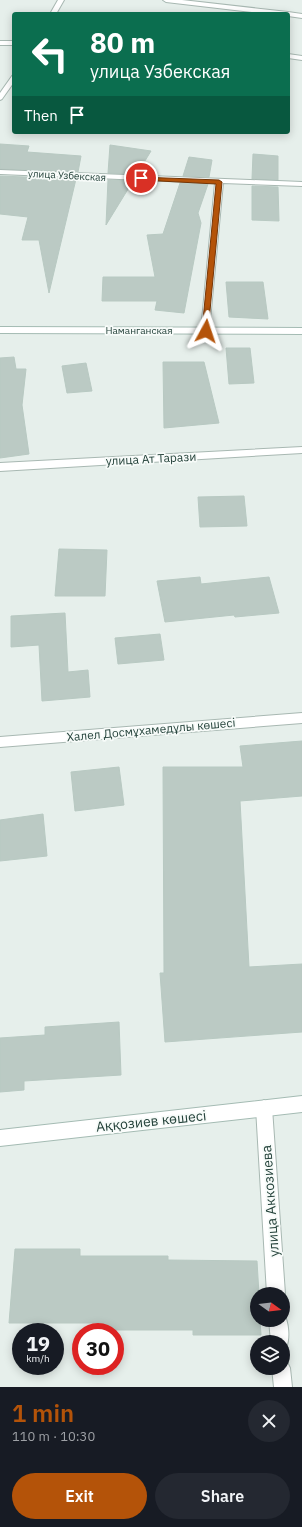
<!DOCTYPE html>
<html lang="en">
<head>
<meta charset="utf-8">
<style>
	body { margin:0; font-family:"IBM Plex Sans",sans-serif; background:#242831; color:#f1f3f6; height:100vh; display:flex; flex-direction:column; font-size:15px; white-space:nowrap }
	* { box-sizing:border-box; margin:0 }
	p { font-size:13px; color:#9ea1a6 }
	.icon { flex:none; width:22px; height:22px; fill:none; stroke:currentColor; stroke-width:2; stroke-linecap:round; stroke-linejoin:round }
	.map { position:relative; height:1387px; overflow:hidden }
	.panel { display:flex; flex-direction:column; background:#171b24; flex:1 }
	.panel>* { flex:none }
	.top-card { position:absolute; left:12px; top:12px; width:278px; height:122px; border-radius:4px; box-shadow:0 2px 10px #0003; background:#0b6e4f; color:#fff; overflow:hidden }
	.needle { width:26px; rotate:105deg }
	.fabs { position:absolute; left:250px; top:1287px; display:grid; gap:8px }
	.fabs a { display:grid; place-items:center; width:40px; height:40px; border-radius:50%; background:#171b24; box-shadow:0 2px 10px #0003; font-size:20px }
	.speed { position:absolute; left:12px; top:1323px; display:flex; gap:8px; font-size:20px; font-weight:700; text-align:center }
	.speed>* { display:grid; place-content:center; width:52px; height:52px; border-radius:50%; background:#171b24; box-shadow:0 2px 10px #0003; line-height:1 }
	.speed small { font-size:10px; font-weight:400 }
	.speed .limit { border:6px solid #d22; background:#fff; color:#111 }
	.pin { position:absolute; display:grid; place-items:center; width:34px; height:34px; color:#fff; margin:-17px; border:2px solid #fff; border-radius:50%; box-shadow:0 1px 4px #0007 }
	.me { position:absolute; width:44px; margin:-22px; rotate:5deg; stroke-linejoin:round; filter:drop-shadow(0 0 3px #0008) }
	.turn { display:flex; align-items:center; gap:14px; height:84px; padding:0 12px; font-size:18px }
	.turn .icon { width:52px; height:52px; stroke-width:2.5 }
	.turn b { display:block; font-size:28px; line-height:34px }
	.then { display:flex; align-items:center; height:38px; padding:0 12px; background:#0003; gap:8px; font-size:15px }
	.round { display:grid; place-items:center; flex:none; width:42px; height:42px; border-radius:21px; background:#242831 }
	.head { display:flex; align-items:center; justify-content:space-between; height:68px; padding:0 12px }
	h1 { font-size:24px; font-weight:600; line-height:30px; color:#b45309 }
	.cta { display:flex; gap:8px; margin-top:auto; padding:8px 12px }
	.cta a { flex:1; height:46px; border-radius:24px; background:#b45309; color:#fff; font-size:16px; font-weight:600; line-height:46px; text-align:center }
	.cta a+a { background:#242831; color:#f1f3f6 }
	.map>svg:first-child { display:block }
</style>
</head>
<body>
<div class="map">
<svg width="302" height="1387" viewBox="0 0 302 1387">
	<rect width="100%" height="100%" fill="#e6efeb"/>
	<path fill="#bbcac4" stroke="#b8c9c2" d="M0,144L29,146L27,152L81,156L78,172L0,169Z
		M110,145L151,151L137,174L108,173Z
		M253,154L278,156V180L252,179Z
		M189,157L212,160L209,177L183,176Z
		M0,176L76,179L49,293L39,240H22L28,217L0,214Z
		M108,180L133,181L106,225Z
		M180,183L208,184L198,213L201,223L184,313L155,310L157,301H102L103,277H155L147,235L163,234Z
		M252,186L278,187L279,221L252,220Z
		M226,282H263L268,319L229,317Z
		M226,348H250L254,383L229,384Z
		M14,357L16,369H26L22,405L29,454L0,458V358Z
		M163,362H204L219,423L164,428Z
		M86,363L92,391L67,393L62,366Z
		M244,496L247,526L200,527L198,497Z
		M59,549L107,550L105,596H55Z
		M200,577L201,584L269,577L279,613L235,617L234,615L165,622L157,581Z
		M65,613L68,672L88,670L90,697L42,701L39,645L11,647V616Z
		M160,634L164,660L118,664L115,638Z
		M302,741V796L240,801L249,967L302,964V1032L165,1042L160,973H164L163,767H243L240,746Z
		M119,767L124,805L75,811L71,772Z
		M43,814L47,856L0,861V820Z
		M119,1022L121,1075L24,1081V1090L0,1092V1038L45,1035V1027Z
		M15,1249H80V1256H168V1260L257,1261L259,1294H257V1320H260L261,1335H193V1330H101V1323H9Z"/>
	<g fill="none" stroke-linecap="round" stroke-linejoin="round">
		<defs>
			<path id="street" d="M58,0H64L56,14H50Z
				M163,0H182L288,12L302,14V18L288,16V14H270L166,2Z
				M0,41H14V45H0Z
				M288,54L302,56V60L288,58Z
				M14,75V82L2,99L0,100V93L12,76Z
				M0,170L302,182V186L223,183L209,331L205,334L201,331L215,183L0,174Z
				M302,447V453L0,471V463Z
				M302,713V723L0,747V737Z
				M264,1100L269,1103L272,1108L285,1294L283,1298V1294H267L256,1108L259,1103Z
				M283,1313C289,1321 290,1339 286,1348L283,1349V1342H271L269,1320H283Z
				M283,1360L287,1362L290,1368L292,1387H274L272,1368H283Z"/>
			<path id="secondary" d="M0,327L302,328V334L0,333Z
				M302,1096V1112L0,1146V1130Z"/>
		</defs>
		<use href="#street" stroke="#a8b8b2" stroke-width="2"/>
		<use href="#secondary" stroke="#a4bbb3" stroke-width="2"/>
		<use href="#street" fill="#fff" fill-rule="evenodd"/>
		<use href="#secondary" fill="#fff" fill-rule="evenodd"/>
	</g>
	<path fill="#b45309" stroke="#753606" d="M139,177L219,180L222,182L208,332L202,331L216,184L141,180L138,178Z"/>
	<g text-anchor="middle" stroke-width="3.5" stroke-linejoin="round" paint-order="stroke">
		<g font-size="10" fill="#24423a" stroke="#f7fbf9">
			<text transform="translate(67 175) rotate(3)" y="4">улица Узбекская</text>
			<text x="139" y="334">Наманганская</text>
		</g>
		<g font-size="12" fill="#24423a" stroke="#f7fbf9">
			<text transform="translate(151 459) rotate(-3)" y="4">улица Ат Тарази</text>
			<text transform="translate(151 730) rotate(-5)" y="4">Халел Досмұхамедұлы көшесі</text>
		</g>
		<g font-size="14" fill="#24423a" stroke="#f7fbf9">
			<text transform="translate(151 1121) rotate(-6)" y="5">Аққозиев көшесі</text>
			<text transform="translate(270 1201) rotate(-94)" y="5">улица Аккозиева</text>
		</g>
	</g>
</svg>
<div class="fabs">
<a><svg class="needle" viewBox="-14 -14 28 28"><path d="M0-13l5 13h-10z" fill="#e53935"/><path d="M0 13l5-13h-10z" fill="#9ea1a6"/></svg></a>
<a><svg class="icon" aria-label="layers" viewBox="0 0 24 24"><path d="M12 4l9 5-9 5-9-5zM3 14l9 5 9-5"/></svg></a>
</div>
<div class="speed"><div>19<small>km/h</small></div><div class="limit">30</div></div>
<div class="pin" style="left:141px;top:178px;background:#d93025"><svg class="icon" aria-label="arrive" viewBox="0 0 24 24"><path d="M6 21V4h12l-3 4 3 4H6"/></svg></div>
<svg class="me" style="left:206px;top:331px" viewBox="-20 -20 40 40"><path d="M0-17L14 15 0 8-14 15z" fill="#b45309" stroke="#fff" stroke-width="4"/></svg>
<div class="top-card">
<div class="turn"><svg class="icon" aria-label="left" viewBox="0 0 24 24"><path d="M17 20v-9H6M10 6l-5 5 5 5"/></svg><div><b>80 m</b>улица Узбекская</div></div>
<div class="then">Then<svg class="icon" aria-label="arrive" viewBox="0 0 24 24"><path d="M6 21V4h12l-3 4 3 4H6"/></svg></div>
</div>
</div>
<section class="panel">
<div class="head"><div><h1>1 min</h1><p>110 m · 10:30</p></div><a class="round"><svg class="icon" aria-label="close" viewBox="0 0 24 24"><path d="M6 6l12 12M18 6L6 18"/></svg></a></div>
<div class="cta"><a>Exit</a><a>Share</a></div>
</section>
</body>
</html>
